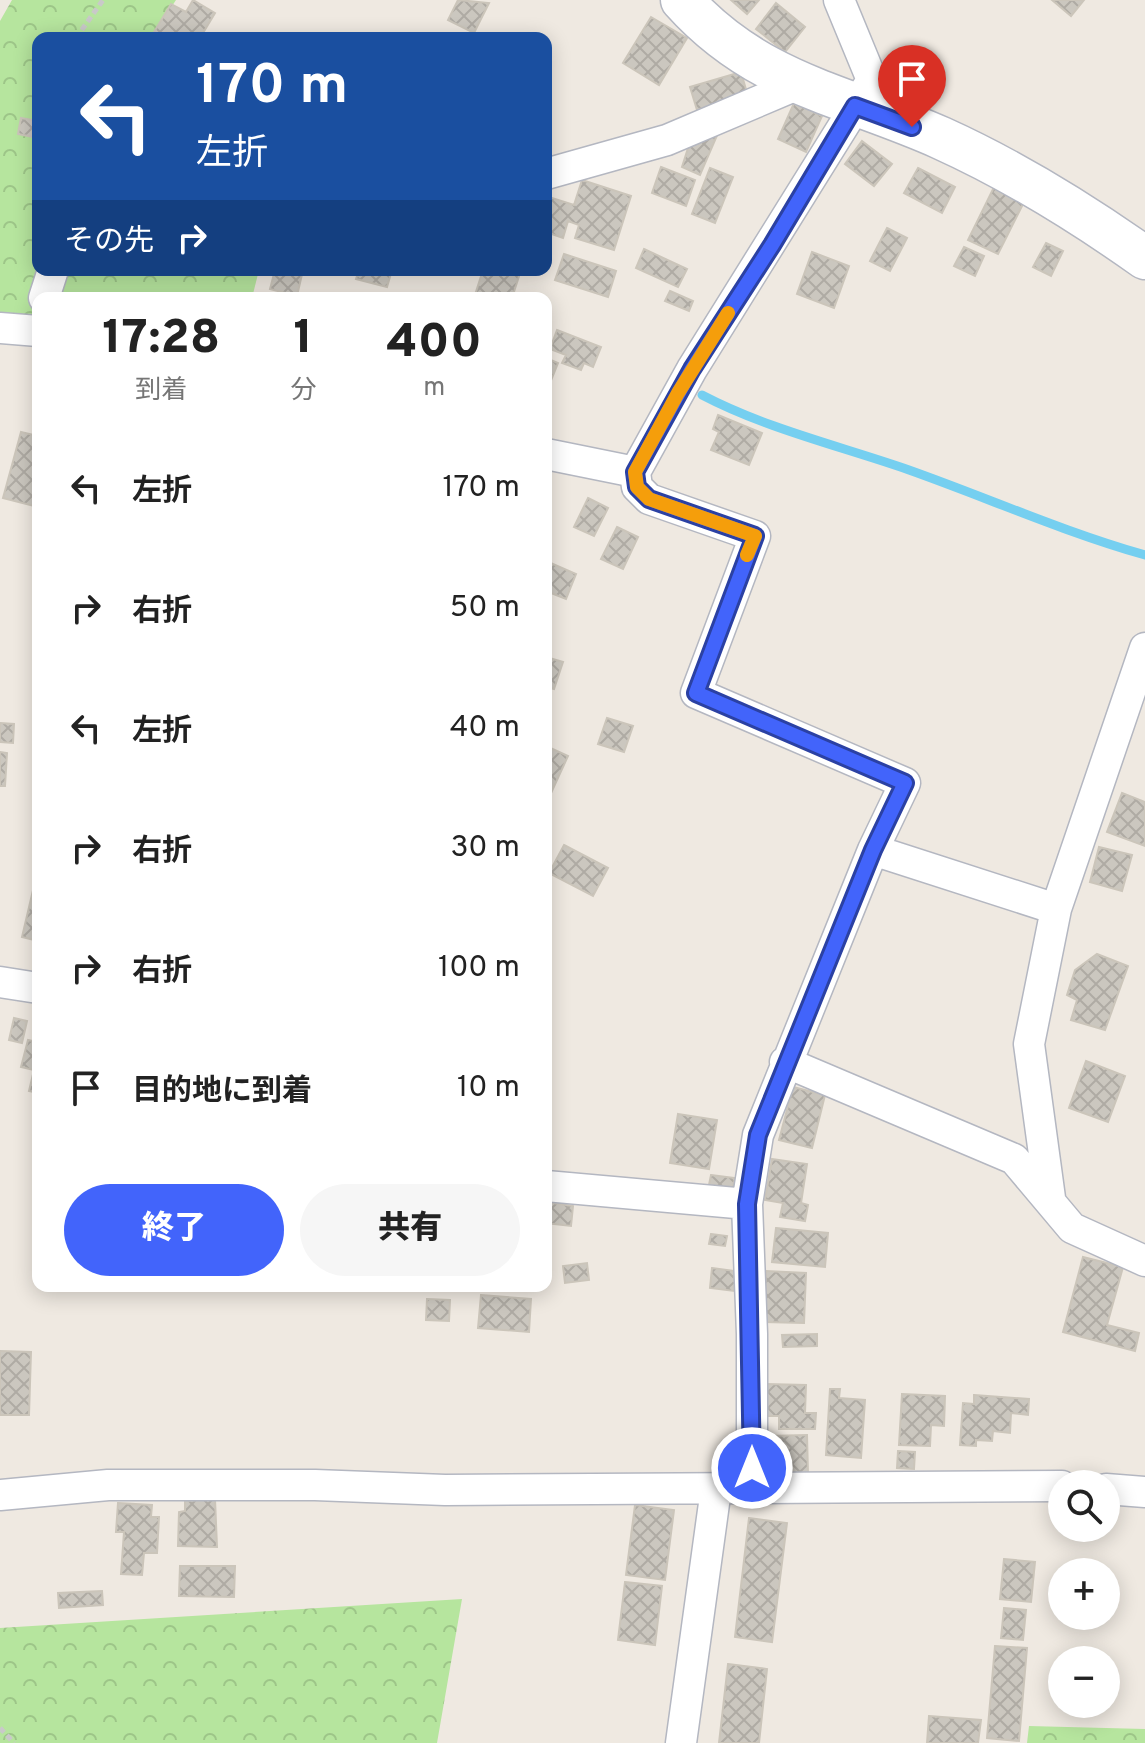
<!DOCTYPE html>
<html lang="ja">
<head>
<meta charset="utf-8">
<style>
	body { margin:0; font-family:Overpass,"Noto Sans JP",sans-serif; background:#f6f6f6; color:#222; height:100vh; display:flex; flex-direction:column; font-size:30px; white-space:nowrap }
	* { box-sizing:border-box; margin:0 }
	p { font-size:26px; color:#767676 }
	.icon { flex:none; width:44px; height:44px; fill:none; stroke:currentColor; stroke-width:2; stroke-linecap:round; stroke-linejoin:round }
	.map { position:relative; flex:1; overflow:hidden }
	.sheet { position:absolute; left:32px; top:292px; width:520px; height:1000px; display:flex; flex-direction:column; background:#fff; border-radius:16px; box-shadow:0 4px 20px #0003 }
	.sheet>* { flex:none }
	.top-card { position:absolute; left:32px; top:32px; width:520px; height:244px; border-radius:16px; box-shadow:0 4px 20px #0003; background:#1a4fa0; color:#fff; overflow:hidden }
	.controls { position:absolute; left:1048px; top:1470px; display:grid; gap:16px }
	.controls a { display:grid; place-items:center; width:72px; height:72px; border-radius:50%; background:#fff; box-shadow:0 4px 20px #0003; font-size:40px }
	.pin { position:absolute; display:grid; place-items:center; width:68px; height:68px; color:#fff; margin:-82px -34px; border-radius:50% 50% 50% 0; rotate:-45deg; box-shadow:0 0 8px #0007 }
	.pin .icon { rotate:45deg }
	.me { position:absolute; width:88px; margin:-44px; rotate:0deg; stroke-linejoin:round; filter:drop-shadow(0 0 6px #0008) }
	.turn { display:flex; align-items:center; gap:28px; height:168px; padding:0 32px; font-size:36px }
	.turn .icon { width:104px; height:104px; stroke-width:2.5 }
	.turn b { display:block; font-size:56px; line-height:68px }
	.then { display:flex; align-items:center; height:76px; padding:0 32px; background:#0003; gap:16px; font-size:30px }
	.eta { display:flex; justify-content:space-evenly; align-items:center; height:136px; text-align:center }
	.eta b { font-size:48px; font-weight:800; line-height:56px }
	.primary-button { display:flex; gap:16px; margin-top:auto; padding:16px 32px }
	.primary-button a { flex:1; height:92px; border-radius:48px; background:#4264fb; color:#fff; font-size:32px; font-weight:800; line-height:92px; text-align:center }
	.primary-button a+a { background:#f6f6f6; color:#222 }
	ul { padding:0; list-style:none }
	li { display:flex; align-items:center; gap:24px; height:120px; padding:0 32px }
	li div { flex:1 }
	li b { display:block; font-size:30px }
	li em { font-style:normal }
	.map>svg:first-child { display:block }
</style>
</head>
<body>
<div class="map">
<svg width="1145" height="1743" viewBox="0 0 1145 1743">
	<defs>
		<pattern id="forest-crowns" width="20" height="18" patternUnits="userSpaceOnUse" patternTransform="scale(2)"><rect width="20" height="18" fill="#b6e59e"/><path d="M2 6a3 3 0 1 1 6 0M12 15a3 3 0 1 1 6 0" fill="none" stroke="#9dc588"/></pattern>
		<pattern id="building-cross-hatch" width="8" height="8" patternUnits="userSpaceOnUse" patternTransform="scale(2)"><rect width="8" height="8" fill="#cbc7bf"/><path d="M0 0l8 8M0 8l8-8" fill="none" stroke="#afaba4"/></pattern>
	</defs>
	<rect width="100%" height="100%" fill="#efe9e1"/>
	<path fill="url(#forest-crowns)" d="M12,0H176L151,38H38V270H259L252,298H38V323L0,318V21Z
		M462,1599L437,1743H0V1628Z
		M1029,1726L1145,1729V1743H1027Z"/>
	<g fill="none" stroke-linecap="round" stroke-linejoin="round">
		<path stroke="#75cff0" stroke-width="9" d="M702,395C767,429 840,446 909,470C988,498 1064,532 1145,555"/>
	</g>
	<path fill="url(#building-cross-hatch)" stroke="#cbc5ba" stroke-width="2" d="M193,0L215,13L200,38L151,37L171,4L186,12Z
		M458,0L489,3L474,33L448,20Z
		M731,0H759L747,14Z
		M1052,0H1084L1071,16Z
		M776,3L805,27L785,52L756,29Z
		M651,17L687,38L659,85L623,63Z
		M741,72L747,93L697,110L690,87Z
		M794,103L822,116L806,152L778,139Z
		M21,118L38,121V138L18,134Z
		M718,133L700,175L682,167L689,145Z
		M862,141L892,164L874,186L845,164Z
		M661,167L695,180L686,206L652,193Z
		M710,168L733,177L715,223L692,214Z
		M918,168L955,187L942,213L904,193Z
		M582,180L631,196L614,250L575,238L579,225L568,221L563,238L546,232V196L574,205Z
		M995,185L1025,200L998,254L968,240Z
		M887,228L907,238L890,271L870,261Z
		M1046,243L1063,251L1051,276L1033,267Z
		M964,247L984,256L975,276L954,266Z
		M644,249L687,269L678,287L636,268Z
		M812,252L849,266L834,308L797,294Z
		M564,254L616,271L608,297L555,280Z
		M275,270H303L297,296L270,289Z
		M359,270H392L387,287L356,279Z
		M483,270H521L512,298H474Z
		M670,291L693,301L689,311L665,301Z
		M557,330L601,347L593,367L584,363L581,370L562,363L566,355L550,349Z
		M546,358L558,363L546,393Z
		M718,415L762,433L749,465L711,450L719,432L713,429Z
		M21,432L38,436V507L3,498Z
		M588,498L608,508L594,536L574,527Z
		M617,527L638,537L623,569L601,559Z
		M546,561L576,574L566,599L546,591Z
		M546,657L563,662L554,689L546,687Z
		M607,718L633,726L624,752L598,744Z
		M0,723L14,724L13,743L0,742Z
		M546,746L568,756L546,804Z
		M0,752L7,753L5,786H0Z
		M1122,793L1145,802V846L1107,832Z
		M564,845L608,868L593,896L549,873Z
		M1099,847L1132,855L1122,891L1090,882Z
		M34,886L38,887V941L22,937Z
		M1097,954L1128,966L1105,1030L1071,1020L1077,1000L1067,995L1075,970Z
		M14,1018L27,1021L22,1043L9,1040Z
		M38,1037V1093L29,1091L34,1070L21,1067L28,1040L37,1042Z
		M1086,1061L1125,1076L1108,1122L1069,1108Z
		M793,1087L825,1095L812,1148L779,1140Z
		M678,1114L717,1120L709,1169L670,1163Z
		M772,1159L807,1164L801,1203L808,1205L805,1221L780,1217L783,1203L765,1200Z
		M711,1175L735,1178L733,1188L709,1185Z
		M546,1202L573,1206L571,1226L546,1223Z
		M776,1228L828,1233L825,1267L772,1262Z
		M711,1234L727,1236L725,1246L709,1244Z
		M1083,1257L1123,1267L1107,1325L1139,1333L1135,1351L1063,1332Z
		M587,1263L589,1280L565,1283L563,1266Z
		M712,1268L735,1271L734,1281L743,1282L742,1292L710,1288Z
		M766,1271L806,1273L804,1323L764,1322Z
		M481,1295L531,1299L529,1332L478,1328Z
		M427,1299L450,1300L449,1321L426,1320Z
		M817,1334V1346L783,1347L782,1335Z
		M0,1351L31,1352L29,1415H0Z
		M766,1384L806,1385L805,1413H816L815,1429H779V1416H765Z
		M830,1389H840L839,1398L865,1400L861,1458L826,1455Z
		M902,1394L945,1396L944,1426L931,1425L930,1446L899,1445Z
		M974,1395L1029,1399L1028,1415L1011,1413L1010,1433L993,1431L992,1441L976,1440V1446L960,1445L963,1403L974,1404Z
		M807,1435L808,1473L768,1474L767,1436Z
		M898,1451L915,1452L914,1469L897,1468Z
		M215,1499L217,1547L178,1546L179,1512L185,1511V1501Z
		M118,1503L152,1505L151,1517H159L157,1553H144L142,1575L121,1574L124,1532H116Z
		M635,1505L674,1510L665,1580L626,1575Z
		M749,1518L787,1523L772,1642L735,1637Z
		M1004,1559L1035,1562L1031,1602L1000,1599Z
		M180,1566H235L234,1597L179,1596Z
		M625,1582L662,1586L655,1645L618,1640Z
		M102,1591L103,1605L59,1608L58,1593Z
		M1004,1608L1026,1610L1023,1640L1001,1638Z
		M995,1646L1027,1648L1019,1741L987,1738Z
		M728,1664L767,1669L759,1743H719Z
		M929,1716L981,1720L978,1743H927Z"/>
	<g fill="none" stroke-linecap="round" stroke-linejoin="round">
		<defs>
			<path id="street" d="M546,174L667,140L799,84
				M44,298L53,270
				M0,328L38,331
				M546,454L635,472
				M873,850L1056,909
				M0,982L38,988
				M785,1062L1014,1159L1072,1228L1145,1261
				M546,1186L747,1204
				M1050,1198L1029,1044L1056,909L1145,648
				M752,1488V1334L747,1204L758,1135L873,850L905,783L696,693L755,536L649,499L637,487L635,472L692,369L872,80L839,0
				M1106,1489L1145,1492
				M0,1495L108,1485H315L445,1490L1062,1486
				M681,1743L716,1489"/>
			<path id="secondary" d="M682,0C757,84 845,95 941,138C1014,171 1080,212 1145,258"/>
		</defs>
		<use href="#street" stroke="#b4b7c1" stroke-width="33"/>
		<use href="#secondary" stroke="#b4b7c1" stroke-width="45"/>
		<path stroke="#c9c9c9" stroke-width="5" stroke-dasharray="6 4" stroke-linecap="butt" d="M76,38L103,0
			M0,1728L14,1743"/>
		<use href="#street" stroke="#fff" stroke-width="30"/>
		<use href="#secondary" stroke="#fff" stroke-width="42"/>
	</g>
	<g fill="none" stroke-linecap="round" stroke-linejoin="round">
		<defs>
			<path id="route" d="M752,1468L747,1204L758,1135L873,850L905,783L696,693L755,536L649,499L637,487L635,472L692,369L772,245L855,106L912,127"/>
		</defs>
		<use href="#route" stroke="#2b41a3" stroke-width="20"/>
		<use href="#route" stroke="#4264fb" stroke-width="14"/>
		<path stroke="#f59e0b" stroke-width="14" d="M728,313L678,393L635,472L637,487L649,499L755,536L747,555"/>
	</g>
</svg>
<div class="controls">
<a><svg class="icon" aria-label="search" viewBox="0 0 24 24"><circle cx="10" cy="10" r="6"/><path d="M15 15l6 6"/></svg></a>
<a>+</a>
<a>−</a>
</div>
<div class="pin" style="left:912px;top:127px;background:#d93025"><svg class="icon" aria-label="arrive" viewBox="0 0 24 24"><path d="M6 21V4h12l-3 4 3 4H6"/></svg></div>
<svg class="me" style="left:752px;top:1468px" viewBox="-20 -20 40 40"><circle r="17" fill="#4264fb" stroke="#fff" stroke-width="3"/><path d="M0-11L8 9 0 5-8 9z" fill="#fff"/></svg>
<div class="top-card">
<div class="turn"><svg class="icon" aria-label="left" viewBox="0 0 24 24"><path d="M17 20v-9H6M10 6l-5 5 5 5"/></svg><div><b>170 m</b>左折</div></div>
<div class="then">その先<svg class="icon" aria-label="right" viewBox="0 0 24 24"><path d="M7 20v-9h11M14 6l5 5-5 5"/></svg></div>
</div>
<section class="sheet">
<div class="eta">
<div><b>17:28</b><p>到着</p></div>
<div><b>1</b><p>分</p></div>
<div><b>400</b><p>m</p></div>
</div>
<ul>
<li><svg class="icon" aria-label="left" viewBox="0 0 24 24"><path d="M17 20v-9H6M10 6l-5 5 5 5"/></svg><div><b>左折</b></div><em>170 m</em></li>
<li><svg class="icon" aria-label="right" viewBox="0 0 24 24"><path d="M7 20v-9h11M14 6l5 5-5 5"/></svg><div><b>右折</b></div><em>50 m</em></li>
<li><svg class="icon" aria-label="left" viewBox="0 0 24 24"><path d="M17 20v-9H6M10 6l-5 5 5 5"/></svg><div><b>左折</b></div><em>40 m</em></li>
<li><svg class="icon" aria-label="right" viewBox="0 0 24 24"><path d="M7 20v-9h11M14 6l5 5-5 5"/></svg><div><b>右折</b></div><em>30 m</em></li>
<li><svg class="icon" aria-label="right" viewBox="0 0 24 24"><path d="M7 20v-9h11M14 6l5 5-5 5"/></svg><div><b>右折</b></div><em>100 m</em></li>
<li><svg class="icon" aria-label="arrive" viewBox="0 0 24 24"><path d="M6 21V4h12l-3 4 3 4H6"/></svg><div><b>目的地に到着</b></div><em>10 m</em></li>
</ul>
<div class="primary-button"><a>終了</a><a>共有</a></div>
</section>
</div>
</body>
</html>
